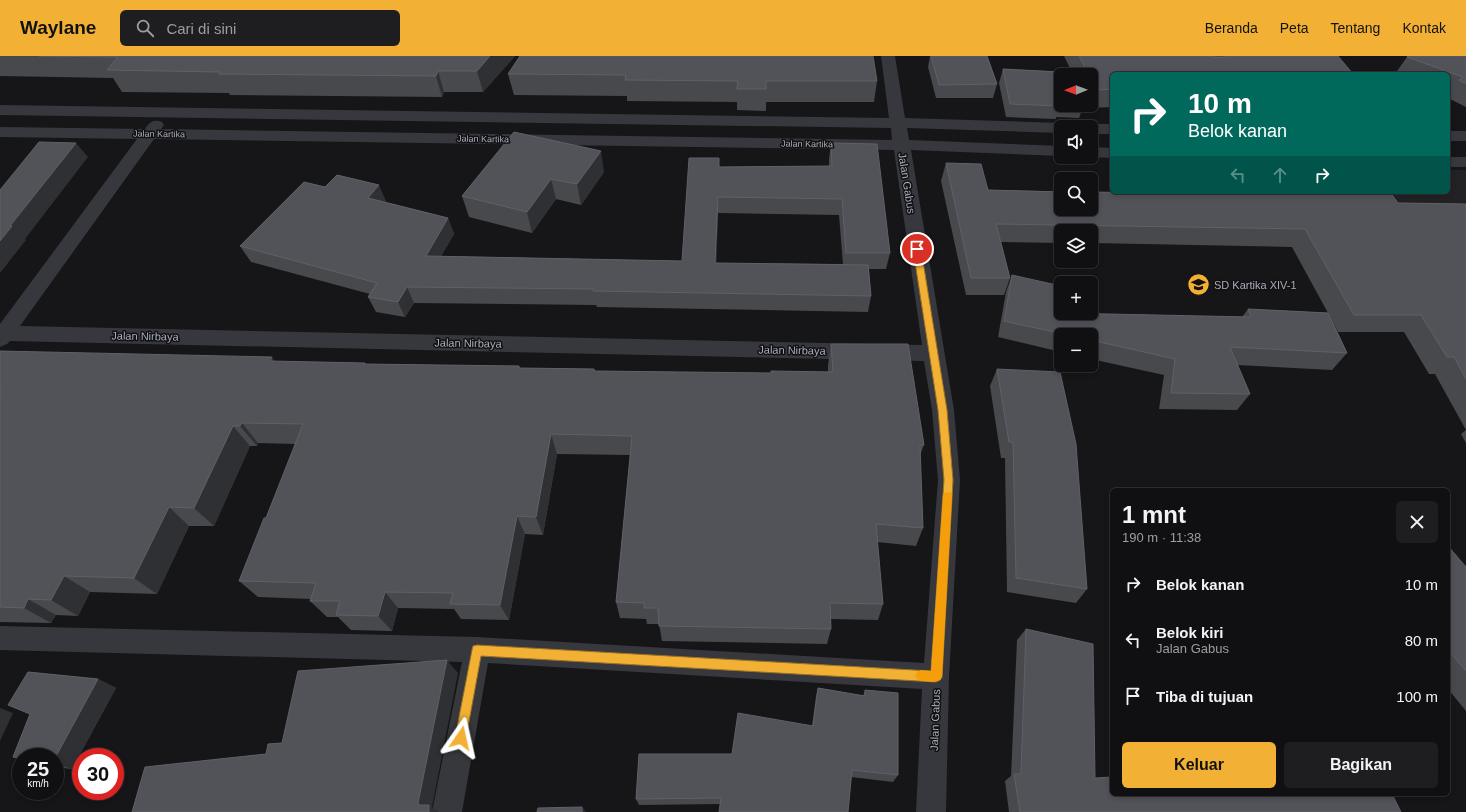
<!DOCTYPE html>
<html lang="id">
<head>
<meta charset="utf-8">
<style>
	body { margin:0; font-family:Helvetica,sans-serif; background:#1e1e20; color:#f1f3f6; height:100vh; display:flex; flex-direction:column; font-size:15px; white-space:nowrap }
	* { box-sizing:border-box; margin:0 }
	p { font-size:13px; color:#9c9d9f }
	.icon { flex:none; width:22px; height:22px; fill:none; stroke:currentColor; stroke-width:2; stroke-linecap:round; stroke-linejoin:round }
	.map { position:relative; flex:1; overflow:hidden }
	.details { position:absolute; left:1110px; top:432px; width:340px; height:308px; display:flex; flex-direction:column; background:#101012; border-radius:6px; box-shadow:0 2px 6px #0003,0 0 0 1px #303032 }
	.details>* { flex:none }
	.hud { position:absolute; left:1110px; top:16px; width:340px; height:122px; border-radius:6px; box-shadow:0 2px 6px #0003,0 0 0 1px #303032; background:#00695c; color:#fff; overflow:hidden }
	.needle { width:26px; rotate:269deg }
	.fabs { position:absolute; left:1054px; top:12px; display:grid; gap:8px }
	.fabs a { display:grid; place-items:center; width:44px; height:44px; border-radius:6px; background:#101012; box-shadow:0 2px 6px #0003,0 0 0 1px #303032; font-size:20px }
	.speed { position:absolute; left:12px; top:692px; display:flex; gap:8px; font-size:20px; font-weight:700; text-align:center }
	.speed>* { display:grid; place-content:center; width:52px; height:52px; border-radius:50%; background:#101012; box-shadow:0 2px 6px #0003,0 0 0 1px #303032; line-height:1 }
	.speed small { font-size:10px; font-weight:400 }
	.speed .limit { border:6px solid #d22; background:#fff; color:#111 }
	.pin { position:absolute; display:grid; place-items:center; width:34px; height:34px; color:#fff; margin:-17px; border:2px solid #fff; border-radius:50%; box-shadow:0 1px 4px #0007 }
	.me { position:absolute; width:44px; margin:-22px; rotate:11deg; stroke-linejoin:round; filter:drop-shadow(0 0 3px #0008) }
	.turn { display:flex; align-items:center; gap:14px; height:84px; padding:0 12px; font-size:18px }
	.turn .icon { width:52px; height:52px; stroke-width:2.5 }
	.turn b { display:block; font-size:28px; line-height:34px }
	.lanes { display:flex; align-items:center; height:38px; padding:0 12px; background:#0003; justify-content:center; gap:20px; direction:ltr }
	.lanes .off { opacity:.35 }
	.round { display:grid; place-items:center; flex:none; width:42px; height:42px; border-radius:6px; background:#1e1e20 }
	.summary { display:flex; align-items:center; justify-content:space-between; height:68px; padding:0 12px }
	h1 { font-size:24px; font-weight:600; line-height:30px }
	.button { display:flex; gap:8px; margin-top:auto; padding:8px 12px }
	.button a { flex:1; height:46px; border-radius:6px; background:#f2b134; color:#111; font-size:16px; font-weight:600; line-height:46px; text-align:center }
	.button a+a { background:#1e1e20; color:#f1f3f6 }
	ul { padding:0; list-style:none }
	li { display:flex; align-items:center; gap:12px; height:56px; padding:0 12px }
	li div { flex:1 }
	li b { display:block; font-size:15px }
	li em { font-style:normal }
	header { display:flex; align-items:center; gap:24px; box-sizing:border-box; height:56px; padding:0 20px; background:#f2b134; color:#111 }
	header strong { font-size:19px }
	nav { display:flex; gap:22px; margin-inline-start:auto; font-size:14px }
	.search { width:280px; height:36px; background:#1e1e20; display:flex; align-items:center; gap:10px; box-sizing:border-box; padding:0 14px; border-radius:6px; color:#9c9d9f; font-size:15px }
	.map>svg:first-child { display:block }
</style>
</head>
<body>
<header>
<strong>Waylane</strong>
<div class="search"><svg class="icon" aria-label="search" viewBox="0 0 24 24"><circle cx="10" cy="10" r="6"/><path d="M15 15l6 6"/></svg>Cari di sini</div>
<nav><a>Beranda</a><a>Peta</a><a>Tentang</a><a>Kontak</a></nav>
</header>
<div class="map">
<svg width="1466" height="756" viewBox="0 0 1466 756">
	<rect width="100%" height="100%" fill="#161618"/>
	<path fill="#222225" d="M1448,114H1466V255L1385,136H1448Z"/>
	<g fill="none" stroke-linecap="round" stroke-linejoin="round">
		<path fill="#37383d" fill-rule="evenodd" d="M881,0H895L905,62L1061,67L1067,69L1068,71H1061V77L907,72L909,84L1061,90V100L911,94L954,354L960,424L949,621L946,756H916L922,633L488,607L462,756H432L462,606L0,594V570L477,581L924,607L938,424L932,354L924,305L10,285L7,288L0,291V268L137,83L0,81V71L145,73C150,66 153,63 162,66L164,69L161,73L892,84L891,72L0,59V49L889,62ZM154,83L894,94L922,289L20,270Z
			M1091,68H1112V78H1091V71H1084Z
			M1448,75H1466V85H1448Z
			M1091,91L1112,92V102L1090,101Z
			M1448,101H1466V111H1448Z"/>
	</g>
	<path fill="#47494d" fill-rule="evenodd" d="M0,0H515L483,36H444L442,41L230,39L229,37L122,36L113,22L0,20Z
		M520,0L877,25L874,46H766V55L737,54V46L627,45V40L514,39L508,18Z
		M930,0H987L997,28L993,42H936L928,11Z
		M1064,0H1338L1112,18V51L1090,52L1089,49H1091V19H1061V49H1084L1079,62L1056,61V63L1006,61L999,27L1003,13L1072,16Z
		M1466,0V51L1448,42V18H1395L1407,1Z
		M514,76L604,116L581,149L556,143L532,177L469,161L462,140Z
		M831,87L890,197L886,213H869L871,240L868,256L597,251L596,249L414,247L405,261L376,256L368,241L370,238L251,206L240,190L325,131L386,145L385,146L448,162L454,178L441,200L682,205L719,102V111L829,110V103ZM718,157L839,159L843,208L716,207Z
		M946,107L988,134L1276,139L1274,136H1390L1398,147L1466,148V387L1461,378L1466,374L1435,318H1429L1404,276H1338L1329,258L1347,297L1332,314L1237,309L1250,338L1237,354L1159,353L1164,319L1091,303V279H1061V296L998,281L1006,236L1012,219L1078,258L1242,261L1248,253L1328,257L1292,191L1091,187V175H1061V187L1001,186L1010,222L1004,239H966L941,125Z
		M831,288L924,389L920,399L923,472L916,490L877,486L883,548L878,564L831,563V573L827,588L662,585L659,568H647L646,563L620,562L616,546L630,399L557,398L543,479L525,478L509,564L461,563L454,553L398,552L392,575L351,574L338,561H327L310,545L311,543L258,541L239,525L266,462L296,388L258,387L257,390H250L214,470H189L157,538L90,536L78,560L56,559L51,567L0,566V295L275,306L365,307L366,308L519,310L520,312L594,313L595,315L770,317L828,316V309Z
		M997,313L1087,533L1076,547L1007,536L1005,402H1001L990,330Z
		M1448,490L1466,511V655L1448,633Z
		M1026,573L1095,722L1401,756H1009L1005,725L1011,720L1017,584Z
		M98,623L116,632L72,713L55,711V701H21V704L13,701Z
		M818,632L863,640L865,634L898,719L893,726L851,721L721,748L639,749L636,743L732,698L812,670L816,640Z"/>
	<path fill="#2f3033" d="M490,0H515L483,36L477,15Z
		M438,15L444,36L442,41L436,20Z
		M76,87L88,101L25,183L26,184L0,217V185L10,170Z
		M601,95L604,116L581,149L577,128Z
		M551,123L556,143L532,177L527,156Z
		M379,129L386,145L375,158L368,142Z
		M718,141V157L716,223L715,207Z
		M448,162L454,178L432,216L426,200Z
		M407,231L414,247L405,261L398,246Z
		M272,301L287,321L270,305Z
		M242,367L258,387L257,390L240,370Z
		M233,370L250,390L214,470L194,452Z
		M551,378L557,398L543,479L536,461Z
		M169,451L189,470L157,538L134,522Z
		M517,460L525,478L509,564L500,549Z
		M64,520L90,536L78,560L51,544Z
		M385,536L398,552L392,575L378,560Z
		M28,543L56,559L51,567L24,552Z
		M447,604L458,617L432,751L439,756H429L419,749L418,747Z
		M98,623L116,632L72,713L55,707V702Z
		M0,652L13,657L0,685Z
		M582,751L586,756H582Z"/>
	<path fill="#525359" stroke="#5f6168" d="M39,0H490L477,15H438L436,20L219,18L220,16L107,14L118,1Z
		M520,0H873L877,25H766V33H737L738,25L625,24L626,19L508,18Z
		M931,0H987L997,28L939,29Z
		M1079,0H1212L1213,1L1225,2V0H1338L1353,18H1112V33L1097,34L1091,22V19H1089Z
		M1408,0H1466V28L1459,24L1463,21L1407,1Z
		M1003,13L1077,17L1078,19H1061V47H1060V50L1010,48Z
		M514,76L601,95L577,128L551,123L527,156L462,140Z
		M39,86L76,87L10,170H12L0,185V134Z
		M831,87L877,88L890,197H846L842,143L718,141L715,207L868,209L871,240L593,235L594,233L407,231L398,246L368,241L377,227L240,190L304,126L325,131L337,119L379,129L368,142L448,162L426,200L682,205L689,102H719V111L832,110Z
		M946,107L981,108L988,134L1061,136V153H1091V136L1298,139L1296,136H1390L1398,147L1466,148V323L1454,301H1447L1421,259H1354L1305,173L996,168L1010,222H971Z
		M1012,219L1061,230V257L1251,261L1248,253L1328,257L1347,297L1230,291L1250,338L1171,337L1175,303L1091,284V279H1068L1004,265Z
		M831,288H908L924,389H920L923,472L876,468L883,548L830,547L831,573L659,570L658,552H644V547L616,546L632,380L551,378L536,461L517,460L500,549L450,548L453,537L385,536L378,560L336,559L340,545H310L316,527L239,525L264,462H266L303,368L242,367L240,370H233L194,452L169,451L134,522L64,520L51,544L28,543L24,552L0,551V338L1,336H0V295L272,301L270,305L365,307L364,308L519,310V312L594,313V315L771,317V315L833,316Z
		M997,313L1060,316L1076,388L1087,533L1016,522L1013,386H1009Z
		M1166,432L1194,434H1166Z
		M1448,490L1466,511V615L1448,594Z
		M1026,573L1093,588L1095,722L1112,721V738H1392L1401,756H1020L1014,718H1021Z
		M447,604L418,747L419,749H429V756H132L145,711L266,698L268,688L282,687L298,615Z
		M28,616L98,623L55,702V701H21V702L13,701L30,658L8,649Z
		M818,632L865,640V634L898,637V719L852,714L848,756H719L721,742L636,743L639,698H732L738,657L813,670Z
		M582,751V756H537L538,752Z"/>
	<path fill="#f2b134" stroke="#9d7322" d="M914,191H920L921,193L947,354L953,424L942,621L940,624L936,626L481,600L466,682L465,686L461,688L457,686L455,682L472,594L473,590L477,589L931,615L944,424L938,354L913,193Z"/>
	<path fill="#f59e0b" d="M948,436L951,437L952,440L942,621L940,624C933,627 924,626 917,623L915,620L917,616L921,614L931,615L943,440L944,437Z"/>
	<defs>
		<symbol id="school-disc" viewBox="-11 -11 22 22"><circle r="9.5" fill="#f2b134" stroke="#111113"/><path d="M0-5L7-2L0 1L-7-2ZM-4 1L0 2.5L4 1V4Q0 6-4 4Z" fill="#111"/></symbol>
	</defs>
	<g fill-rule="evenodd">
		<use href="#school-disc" x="1186" y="216" width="25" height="25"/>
	</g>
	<g text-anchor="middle" stroke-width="3" stroke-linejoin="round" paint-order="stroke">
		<g font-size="9" fill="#a8adb8" stroke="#111113">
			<text transform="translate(159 78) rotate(1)" y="3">Jalan Kartika</text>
			<text transform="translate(483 83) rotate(1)" y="3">Jalan Kartika</text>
			<text transform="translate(807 88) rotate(1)" y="3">Jalan Kartika</text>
		</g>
		<g font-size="11" fill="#a8adb8" stroke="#111113">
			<text transform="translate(907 127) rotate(81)" y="4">Jalan Gabus</text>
			<text transform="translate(145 280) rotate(1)" y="4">Jalan Nirbaya</text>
			<text transform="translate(468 287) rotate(1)" y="4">Jalan Nirbaya</text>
			<text transform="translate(792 294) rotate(1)" y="4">Jalan Nirbaya</text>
			<text transform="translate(935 664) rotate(-88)" y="4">Jalan Gabus</text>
		</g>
		<g font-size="11" fill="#a8adb8" stroke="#111113" text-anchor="start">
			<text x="1214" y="233">SD Kartika XIV-1</text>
		</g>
	</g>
</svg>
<div class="fabs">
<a><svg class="needle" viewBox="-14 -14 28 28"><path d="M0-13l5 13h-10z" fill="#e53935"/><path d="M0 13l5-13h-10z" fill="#9c9d9f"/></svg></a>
<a><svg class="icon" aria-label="sound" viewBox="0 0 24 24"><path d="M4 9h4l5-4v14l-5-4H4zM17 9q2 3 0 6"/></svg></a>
<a><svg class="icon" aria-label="search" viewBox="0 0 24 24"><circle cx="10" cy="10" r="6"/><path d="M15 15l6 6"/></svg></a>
<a><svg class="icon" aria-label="layers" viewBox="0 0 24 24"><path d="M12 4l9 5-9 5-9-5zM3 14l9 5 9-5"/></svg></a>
<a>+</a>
<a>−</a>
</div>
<div class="speed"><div>25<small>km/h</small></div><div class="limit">30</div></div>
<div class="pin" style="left:917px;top:193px;background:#d93025"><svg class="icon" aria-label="arrive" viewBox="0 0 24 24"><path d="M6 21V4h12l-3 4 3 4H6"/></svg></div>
<svg class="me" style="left:461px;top:682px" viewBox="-20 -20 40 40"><path d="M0-17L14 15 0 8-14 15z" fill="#f2b134" stroke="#fff" stroke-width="4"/></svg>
<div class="hud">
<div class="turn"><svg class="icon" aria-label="right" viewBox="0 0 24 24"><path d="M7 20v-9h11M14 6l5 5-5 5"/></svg><div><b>10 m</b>Belok kanan</div></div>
<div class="lanes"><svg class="icon off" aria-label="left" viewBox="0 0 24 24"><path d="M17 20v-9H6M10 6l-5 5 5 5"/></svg><svg class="icon off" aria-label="ahead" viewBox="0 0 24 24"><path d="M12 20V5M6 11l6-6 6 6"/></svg><svg class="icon" aria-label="right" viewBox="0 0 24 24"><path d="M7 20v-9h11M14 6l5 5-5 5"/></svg></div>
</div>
<section class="details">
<div class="summary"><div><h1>1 mnt</h1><p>190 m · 11:38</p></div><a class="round"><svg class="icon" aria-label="close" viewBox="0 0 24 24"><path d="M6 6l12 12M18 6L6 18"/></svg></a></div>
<ul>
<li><svg class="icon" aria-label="right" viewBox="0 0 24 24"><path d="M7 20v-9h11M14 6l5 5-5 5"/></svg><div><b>Belok kanan</b></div><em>10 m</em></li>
<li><svg class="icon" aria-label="left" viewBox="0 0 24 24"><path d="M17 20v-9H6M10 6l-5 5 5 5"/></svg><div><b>Belok kiri</b><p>Jalan Gabus</p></div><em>80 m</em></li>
<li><svg class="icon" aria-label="arrive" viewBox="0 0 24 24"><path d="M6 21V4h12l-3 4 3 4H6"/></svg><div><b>Tiba di tujuan</b></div><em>100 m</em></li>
</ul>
<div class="button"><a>Keluar</a><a>Bagikan</a></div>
</section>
</div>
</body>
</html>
